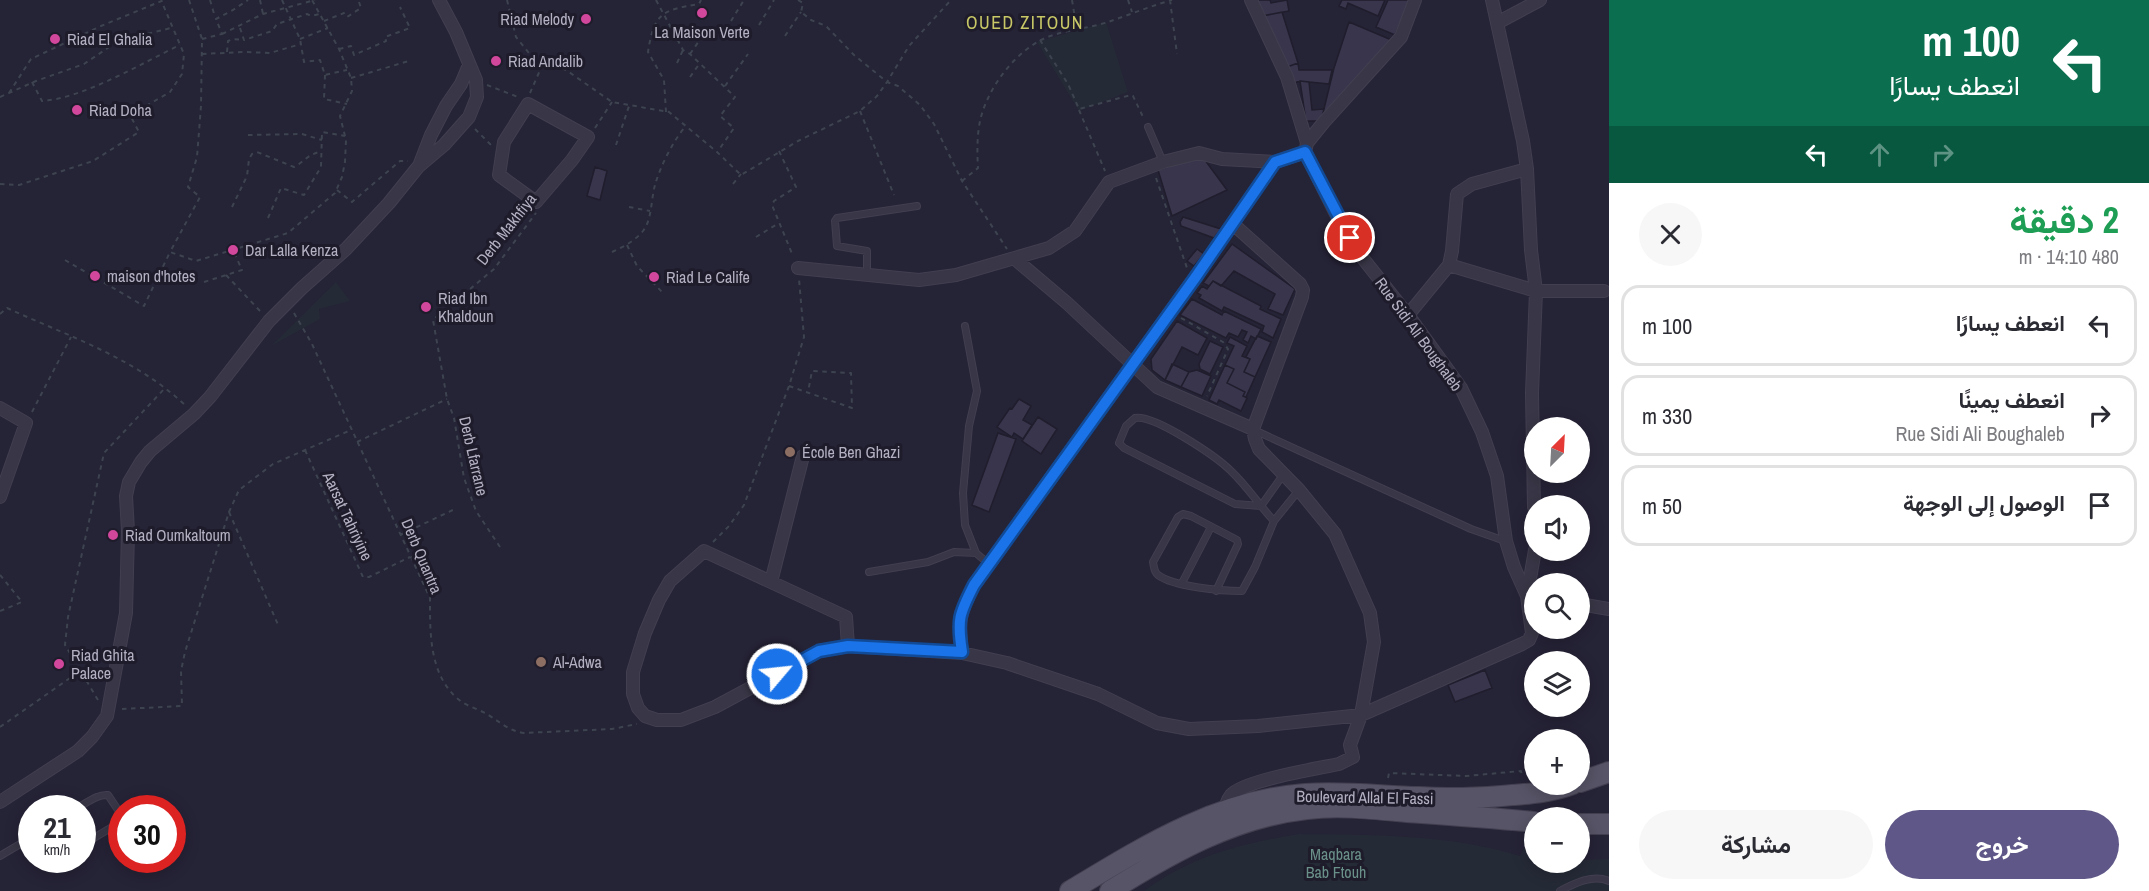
<!DOCTYPE html>
<html lang="ar">
<head>
<meta charset="utf-8">
<style>
	body { margin:0; font-family:"Archivo Narrow",Vazirmatn,sans-serif; background:#f7f7f7; color:#2b2b33; direction:rtl; height:100vh; display:flex; flex-direction:column; font-size:22px; white-space:nowrap }
	* { box-sizing:border-box; margin:0 }
	p { font-size:20px; color:#7c7c81 }
	.icon { flex:none; width:33px; height:33px; fill:none; stroke:currentColor; stroke-width:2; stroke-linecap:round; stroke-linejoin:round }
	.map { position:relative; flex:1; overflow:hidden; direction:ltr }
	.sheet { display:flex; flex-direction:column; background:#fff; width:540px }
	.sheet>* { flex:none }
	.hud { background:#0b6e4f; color:#fff; overflow:hidden }
	.needle { width:39px; rotate:24deg }
	.controls { position:absolute; left:1524px; top:417px; display:grid; gap:12px }
	.controls a { display:grid; place-items:center; width:66px; height:66px; border-radius:50%; background:#fff; box-shadow:0 3px 15px #0003; font-size:30px }
	.speed { position:absolute; left:18px; top:795px; display:flex; gap:12px; font-size:30px; font-weight:700; text-align:center }
	.speed>* { display:grid; place-content:center; width:78px; height:78px; border-radius:50%; background:#fff; box-shadow:0 3px 15px #0003; line-height:1 }
	.speed small { font-size:15px; font-weight:400 }
	.speed .limit { border:9px solid #d22; background:#fff; color:#111 }
	.pin { position:absolute; display:grid; place-items:center; width:51px; height:51px; color:#fff; margin:-26px; border:3px solid #fff; border-radius:50%; box-shadow:0 2px 6px #0007 }
	.me { position:absolute; width:66px; margin:-33px; rotate:62deg; stroke-linejoin:round; filter:drop-shadow(0 0 4px #0008) }
	.turn { display:flex; align-items:center; gap:21px; height:126px; padding:0 30px; font-size:27px }
	.turn .icon { width:78px; height:78px; stroke-width:2.5 }
	.turn b { display:block; font-size:42px; line-height:51px }
	.lanes { display:flex; align-items:center; height:57px; padding:0 30px; background:#0003; justify-content:center; gap:30px; direction:ltr }
	.lanes .off { opacity:.35 }
	.round { display:grid; place-items:center; flex:none; width:63px; height:63px; border-radius:32px; background:#f7f7f7 }
	.overview { display:flex; align-items:center; justify-content:space-between; height:102px; padding:0 30px }
	h1 { font-size:36px; font-weight:700; line-height:45px; color:#1e9e55 }
	.action { display:flex; gap:12px; margin-top:auto; padding:12px 30px }
	.action a { flex:1; height:69px; border-radius:36px; background:#5f5787; color:#fff; font-size:24px; font-weight:700; line-height:69px; text-align:center }
	.action a+a { background:#f7f7f7; color:#2b2b33 }
	ul { padding:0; list-style:none }
	li { display:flex; align-items:center; gap:18px; height:81px; margin:0 12px 9px; padding:0 18px; border:3px solid #e1e1e2; border-radius:18px }
	li div { flex:1 }
	li b { display:block; font-size:22px }
	li em { font-style:normal }
	main { display:flex; flex:1; min-height:0 }
	.map>svg:first-child { display:block }
</style>
</head>
<body>
<main>
<section class="sheet">
<div class="hud">
<div class="turn"><svg class="icon" aria-label="left" viewBox="0 0 24 24"><path d="M17 20v-9H6M10 6l-5 5 5 5"/></svg><div><b>100 m</b>انعطف يسارًا</div></div>
<div class="lanes"><svg class="icon" aria-label="left" viewBox="0 0 24 24"><path d="M17 20v-9H6M10 6l-5 5 5 5"/></svg><svg class="icon off" aria-label="ahead" viewBox="0 0 24 24"><path d="M12 20V5M6 11l6-6 6 6"/></svg><svg class="icon off" aria-label="right" viewBox="0 0 24 24"><path d="M7 20v-9h11M14 6l5 5-5 5"/></svg></div>
</div>
<div class="overview"><div><h1>2 دقيقة</h1><p>480 m · 14:10</p></div><a class="round"><svg class="icon" aria-label="close" viewBox="0 0 24 24"><path d="M6 6l12 12M18 6L6 18"/></svg></a></div>
<ul>
<li><svg class="icon" aria-label="left" viewBox="0 0 24 24"><path d="M17 20v-9H6M10 6l-5 5 5 5"/></svg><div><b>انعطف يسارًا</b></div><em>100 m</em></li>
<li><svg class="icon" aria-label="right" viewBox="0 0 24 24"><path d="M7 20v-9h11M14 6l5 5-5 5"/></svg><div><b>انعطف يمينًا</b><p>Rue Sidi Ali Boughaleb</p></div><em>330 m</em></li>
<li><svg class="icon" aria-label="arrive" viewBox="0 0 24 24"><path d="M6 21V4h12l-3 4 3 4H6"/></svg><div><b>الوصول إلى الوجهة</b></div><em>50 m</em></li>
</ul>
<div class="action"><a>خروج</a><a>مشاركة</a></div>
</section>
<div class="map">
<svg width="1609" height="891" viewBox="0 0 1609 891">
	<rect width="100%" height="100%" fill="#252336"/>
	<path fill="#252a37" d="M1106,22L1128,92L1079,111L1037,42Z
		M336,282L350,301L319,309L320,319L271,346Z
		M1299,834C1372,835 1450,834 1520,856L1524,848L1534,853V862L1553,863L1561,866L1564,863L1580,862V860L1609,859V891H1144C1191,856 1243,843 1299,834Z"/>
	<path fill="#39354d" stroke="#201d2d" stroke-width="1.5" d="M1255,0H1270L1271,3L1287,0L1289,11L1262,16Z
		M1342,0H1385L1378,16L1348,3L1346,9L1339,6Z
		M1388,0H1410L1395,35L1376,27Z
		M1282,12L1298,63L1287,67L1262,16Z
		M1349,22L1394,41L1321,121L1334,68Z
		M1298,63L1299,70H1332L1329,84L1300,81L1291,84L1287,67Z
		M1300,81L1309,82L1312,110L1324,109L1321,121H1306Z
		M1202,156L1227,190L1172,216L1158,170Z
		M595,167L607,171L600,200L587,196Z
		M1183,217L1221,229L1214,238L1181,226L1180,222Z
		M1232,244L1295,289L1283,315L1268,309L1275,294L1234,271L1221,286L1213,281L1209,286L1203,283Z
		M1197,249L1204,254L1194,266L1187,261Z
		M1213,281L1261,306L1260,309L1281,319L1273,338L1262,332L1264,326L1224,307L1222,311L1199,298L1201,295L1197,293L1202,286L1207,289Z
		M1192,299L1222,315L1224,311L1261,329L1256,339L1251,336L1248,343L1243,340L1247,332L1242,330L1238,337L1229,333L1226,338L1180,315Z
		M1177,321L1207,338L1198,355L1182,347L1165,380L1152,370L1151,359Z
		M1257,336L1271,342L1255,377L1244,372L1250,359L1246,357Z
		M1230,337L1247,346L1242,356L1250,359L1244,372L1255,377L1246,397L1243,396L1245,392L1227,383L1234,369L1225,365L1234,346L1227,343Z
		M1210,341L1223,347L1210,374L1200,369L1199,364Z
		M1172,364L1189,372L1181,387L1165,380Z
		M1225,365L1234,369L1227,383L1245,392L1243,396L1247,398L1241,411L1219,400L1217,404L1209,400Z
		M1197,370L1211,376L1202,396L1181,387L1189,372Z
		M1019,399L1031,406L1023,420L1032,425L1023,439L1014,433L1012,437L997,427L1010,408L1012,409Z
		M1038,417L1057,429L1041,454L1022,441Z
		M998,433L1016,439L989,512L972,505Z
		M1485,670L1492,688L1455,702L1448,685Z"/>
	<g fill="none" stroke-linecap="round" stroke-linejoin="round">
		<defs>
			<path id="lane" d="M1148,127L1163,162
				M867,274V251L837,246L835,221L837,218L917,206
				M965,326L977,391L969,426L963,493L965,525L976,553L989,564
				M1254,430L1471,529L1505,541
				M1261,506L1235,504L1124,448L1119,443L1126,426L1135,418C1154,414 1217,457 1231,471C1247,486 1259,505 1274,521
				M1261,506L1283,475
				M869,572L928,562L954,552L976,553
				M1182,583L1211,527
				M1216,591L1238,544L1237,540L1191,516L1183,514L1178,517L1153,562C1154,567 1154,572 1158,575C1174,587 1222,591 1242,591L1255,567L1274,521L1299,490
				M77,808C87,803 97,794 108,795L122,816
				M82,845L119,823L122,819
				M0,856L32,837
				M1560,891C1575,883 1593,874 1609,881"/>
			<path id="street" d="M1251,0L1287,77L1307,143L1306,148
				M1492,0L1523,141L1527,169L1531,250L1536,291L1532,393L1534,507
				M1497,23L1540,0
				M528,104L588,137L572,160L536,202L499,175L504,142Z
				M1307,143L1324,122L1401,37L1415,0
				M1305,152L1339,220L1361,256L1411,319L1461,388L1482,432L1497,476L1506,541L1514,567L1527,596
				M419,166L431,135L446,106L461,84L469,65
				M1015,259L1067,303L1157,387L1253,429
				M1449,265L1536,291H1604
				M798,268L919,280L956,275L1049,248L1075,231L1109,182L1163,162L1199,153L1222,159L1275,162
				M1408,315L1449,265L1452,251L1457,194L1472,184L1527,169
				M0,408L26,423L0,497
				M803,456L771,582L846,617L848,646
				M771,582L704,551L670,581L659,600L645,633L633,672V694L638,708L645,716L657,720H681L715,707L819,651L848,646L962,653L1007,663L1098,694L1157,723L1189,729L1258,726L1361,715L1522,644L1529,640L1532,633L1527,596L1535,550
				M1580,604L1609,609
				M962,653C958,621 959,614 974,585L1199,272L1275,162L1305,152
				M0,802L78,751L92,737L107,716L126,613L128,531L126,496L129,482L141,462L150,451L194,414L210,397L269,321L302,288L346,249L389,203L418,167L444,145L469,117L477,97L476,80L456,32L439,0
				M1226,812C1225,807 1227,800 1231,795C1245,780 1316,769 1339,764L1353,757L1350,745L1361,715L1374,642L1370,613L1335,534L1299,490L1259,449L1255,439L1253,429L1302,297L1303,290L1300,284L1233,224"/>
			<path id="primary" d="M1580,782L1609,772
				M1580,824H1609
				M1070,891C1143,847 1217,800 1305,794C1343,791 1381,796 1419,797C1447,799 1474,798 1501,796C1525,794 1550,793 1573,784
				M1110,891C1171,853 1234,817 1307,809C1340,805 1374,809 1407,812C1449,815 1492,818 1534,822"/>
		</defs>
		<use href="#lane" stroke="#423f50" stroke-width="8"/>
		<use href="#street" stroke="#423f50" stroke-width="14"/>
		<use href="#primary" stroke="#423f50" stroke-width="22"/>
		<path stroke="#3d4450" stroke-width="2" stroke-dasharray="4.5 4.5" stroke-linecap="butt" d="M189,0L202,39L201,106L197,157L188,187L200,197L170,252L196,261L288,233L335,193L342,177L345,162L346,140L340,116L352,91L351,78L339,49L312,0
			M210,0L215,17
			M260,0L263,14
			M282,0L300,39L304,62L320,60L325,75L347,70
			M507,0L516,37L541,68H561L566,70L612,102L669,112L717,152L741,175L798,141L860,111L877,96L887,82L909,46L951,0
			M656,0L683,50L690,54L735,97L720,116L734,128L718,151
			M798,0L803,3L801,12L811,20L826,26L854,55L887,82L898,86L920,105L934,124L962,181L1007,249
			M1072,0L1077,30
			M1128,0L1132,12
			M1170,0L1177,54
			M324,21L344,13L347,17L361,8L359,2L363,0
			M731,21L744,0
			M759,25L774,0
			M240,28L244,40L272,31L277,24L307,14L311,16L320,14
			M222,34L263,14L315,0
			M785,36L801,12
			M202,39L222,34L216,19L233,10L248,0
			M300,39L328,28
			M1040,40L1068,84L1079,109L1131,95L1133,96L1144,119
			M339,49L351,46L354,55L386,41L385,37L410,28L400,7
			M227,52L228,41L233,39L244,40
			M202,54L245,52L270,53L301,44
			M690,54L699,41
			M677,63L683,50
			M325,75L324,99L347,104
			M690,77L700,63
			M351,78L409,61
			M32,82L42,101C84,98 140,64 180,45
			M487,85L518,97
			M725,86L748,54
			M9,93L31,59L101,26L164,0
			M530,93L541,68
			M0,97L36,81L84,64L118,41L171,28
			M1079,110L1105,171
			M860,111L894,195
			M666,112L664,80L648,52C654,13 662,10 699,4L701,0
			M595,128L612,102
			M475,129L492,146
			M248,135L302,134L322,140
			M616,145L629,106
			M779,151L796,187L774,201L772,205L793,256
			M1156,178L1187,268
			M962,181L978,168C977,152 977,136 980,121C987,90 1011,57 1039,41C1059,30 1089,29 1111,21C1131,14 1151,6 1172,0
			M0,184L19,185L93,161L139,132L130,115L170,92L182,74L184,54L161,0
			M733,184L741,174
			M337,190L352,202L400,161H408
			M232,207L247,176L249,159L252,154L257,152L294,167C304,162 308,154 320,152
			M629,207L650,211
			M268,218L281,188L304,195L321,167L322,132L345,136
			M756,237L779,223
			M627,245L637,266L662,292
			M612,252C623,247 635,241 643,231C652,220 651,199 655,185C660,167 673,141 685,127
			M65,260L144,306L170,252
			M226,275L261,312
			M204,282L242,270L233,250
			M294,313L312,344L430,598C430,633 429,674 458,699C466,706 478,709 487,714C500,722 509,731 524,733L612,729L637,724
			M0,314L7,308C68,336 135,358 185,405
			M1181,318L1223,342L1228,349L1207,396
			M789,386L852,408L851,373L812,371L808,392
			M32,412L71,337
			M357,442L447,399
			M305,450L363,577H369L410,557
			M229,512L279,627
			M400,535L455,509
			M713,542L729,526L744,505L789,386L804,337L799,279
			M500,547L476,511L464,478L454,418L447,399L433,320L494,269L536,213
			M0,575L22,602L0,611
			M98,700L65,645L68,617L104,453L166,387
			M122,709L182,706L181,671L185,652L229,512L239,490L273,464L351,430
			M0,727L80,671
			M1388,778L1389,773L1466,776L1521,771L1522,777"/>
		<use href="#lane" stroke="#393647" stroke-width="6"/>
		<use href="#street" stroke="#393647" stroke-width="12"/>
		<use href="#primary" stroke="#575467" stroke-width="20"/>
	</g>
	<g fill="none" stroke-linecap="round" stroke-linejoin="round">
		<defs>
			<path id="route" d="M777,674L819,651L848,646L962,652C957,620 959,614 974,585L1195,278L1275,162L1305,152L1350,238"/>
		</defs>
		<use href="#route" stroke="#114b97" stroke-width="15"/>
		<use href="#route" stroke="#1a73e8" stroke-width="10"/>
	</g>
	<g fill="#d1479c" stroke="#1e1b2b" stroke-width="2">
		<circle cx="702" cy="13" r="6"/>
		<circle cx="586" cy="19" r="6"/>
		<circle cx="55" cy="39" r="6"/>
		<circle cx="496" cy="61" r="6"/>
		<circle cx="77" cy="110" r="6"/>
		<circle cx="233" cy="250" r="6"/>
		<circle cx="95" cy="276" r="6"/>
		<circle cx="654" cy="277" r="6"/>
		<circle cx="426" cy="307" r="6"/>
		<circle cx="113" cy="535" r="6"/>
		<circle cx="59" cy="664" r="6"/>
	</g>
	<g fill="#8d6e63" stroke="#1e1b2b" stroke-width="2">
		<circle cx="790" cy="452" r="6"/>
		<circle cx="541" cy="662" r="6"/>
	</g>
	<g text-anchor="middle" stroke-width="6" stroke-linejoin="round" paint-order="stroke">
		<g font-size="16" fill="#b4b1c3" stroke="#1e1b2b" text-anchor="start">
			<text x="574" y="25" text-anchor="end">Riad Melody</text>
			<text x="702" y="38" text-anchor="middle">La Maison Verte</text>
			<text x="67" y="45">Riad El Ghalia</text>
			<text x="508" y="67">Riad Andalib</text>
			<text x="89" y="116">Riad Doha</text>
			<text x="245" y="256">Dar Lalla Kenza</text>
			<text x="107" y="282">maison d'hotes</text>
			<text x="666" y="283">Riad Le Calife</text>
			<text x="438" y="304">Riad Ibn<tspan x="438" dy="18">Khaldoun</tspan></text>
			<text x="802" y="458">École Ben Ghazi</text>
			<text x="125" y="541">Riad Oumkaltoum</text>
			<text x="71" y="661">Riad Ghita<tspan x="71" dy="18">Palace</tspan></text>
			<text x="553" y="668">Al-Adwa</text>
		</g>
		<g font-size="16" fill="#b4b1c3" stroke="#1e1b2b">
			<text transform="translate(506 229) rotate(-52)" y="6">Derb Makhfiya</text>
			<text transform="translate(1419 334) rotate(54)" y="6">Rue Sidi Ali Boughaleb</text>
			<text transform="translate(474 456) rotate(77)" y="6">Derb Lfarrane</text>
			<text transform="translate(348 516) rotate(65)" y="6">Aarsat Tahriyine</text>
			<text transform="translate(422 556) rotate(67)" y="6">Derb Quantra</text>
			<text transform="translate(1365 797) rotate(1)" y="6">Boulevard Allal El Fassi</text>
		</g>
		<g font-size="16" fill="#6a9189" stroke="#1e1b2b">
			<text x="1336" y="860">Maqbara<tspan x="1336" dy="18">Bab Ftouh</tspan></text>
		</g>
		<g font-size="18" letter-spacing="1.5" fill="#c8c867" stroke="#1e1b2b">
			<text x="1025" y="29">OUED ZITOUN</text>
		</g>
	</g>
</svg>
<div class="controls">
<a><svg class="needle" viewBox="-14 -14 28 28"><path d="M0-13l5 13h-10z" fill="#e53935"/><path d="M0 13l5-13h-10z" fill="#7c7c81"/></svg></a>
<a><svg class="icon" aria-label="sound" viewBox="0 0 24 24"><path d="M4 9h4l5-4v14l-5-4H4zM17 9q2 3 0 6"/></svg></a>
<a><svg class="icon" aria-label="search" viewBox="0 0 24 24"><circle cx="10" cy="10" r="6"/><path d="M15 15l6 6"/></svg></a>
<a><svg class="icon" aria-label="layers" viewBox="0 0 24 24"><path d="M12 4l9 5-9 5-9-5zM3 14l9 5 9-5"/></svg></a>
<a>+</a>
<a>−</a>
</div>
<div class="speed"><div>21<small>km/h</small></div><div class="limit">30</div></div>
<div class="pin" style="left:1350px;top:238px;background:#d93025"><svg class="icon" aria-label="arrive" viewBox="0 0 24 24"><path d="M6 21V4h12l-3 4 3 4H6"/></svg></div>
<svg class="me" style="left:777px;top:674px" viewBox="-20 -20 40 40"><circle r="17" fill="#1a73e8" stroke="#fff" stroke-width="3"/><path d="M0-11L8 9 0 5-8 9z" fill="#fff"/></svg>
</div>
</main>
</body>
</html>
